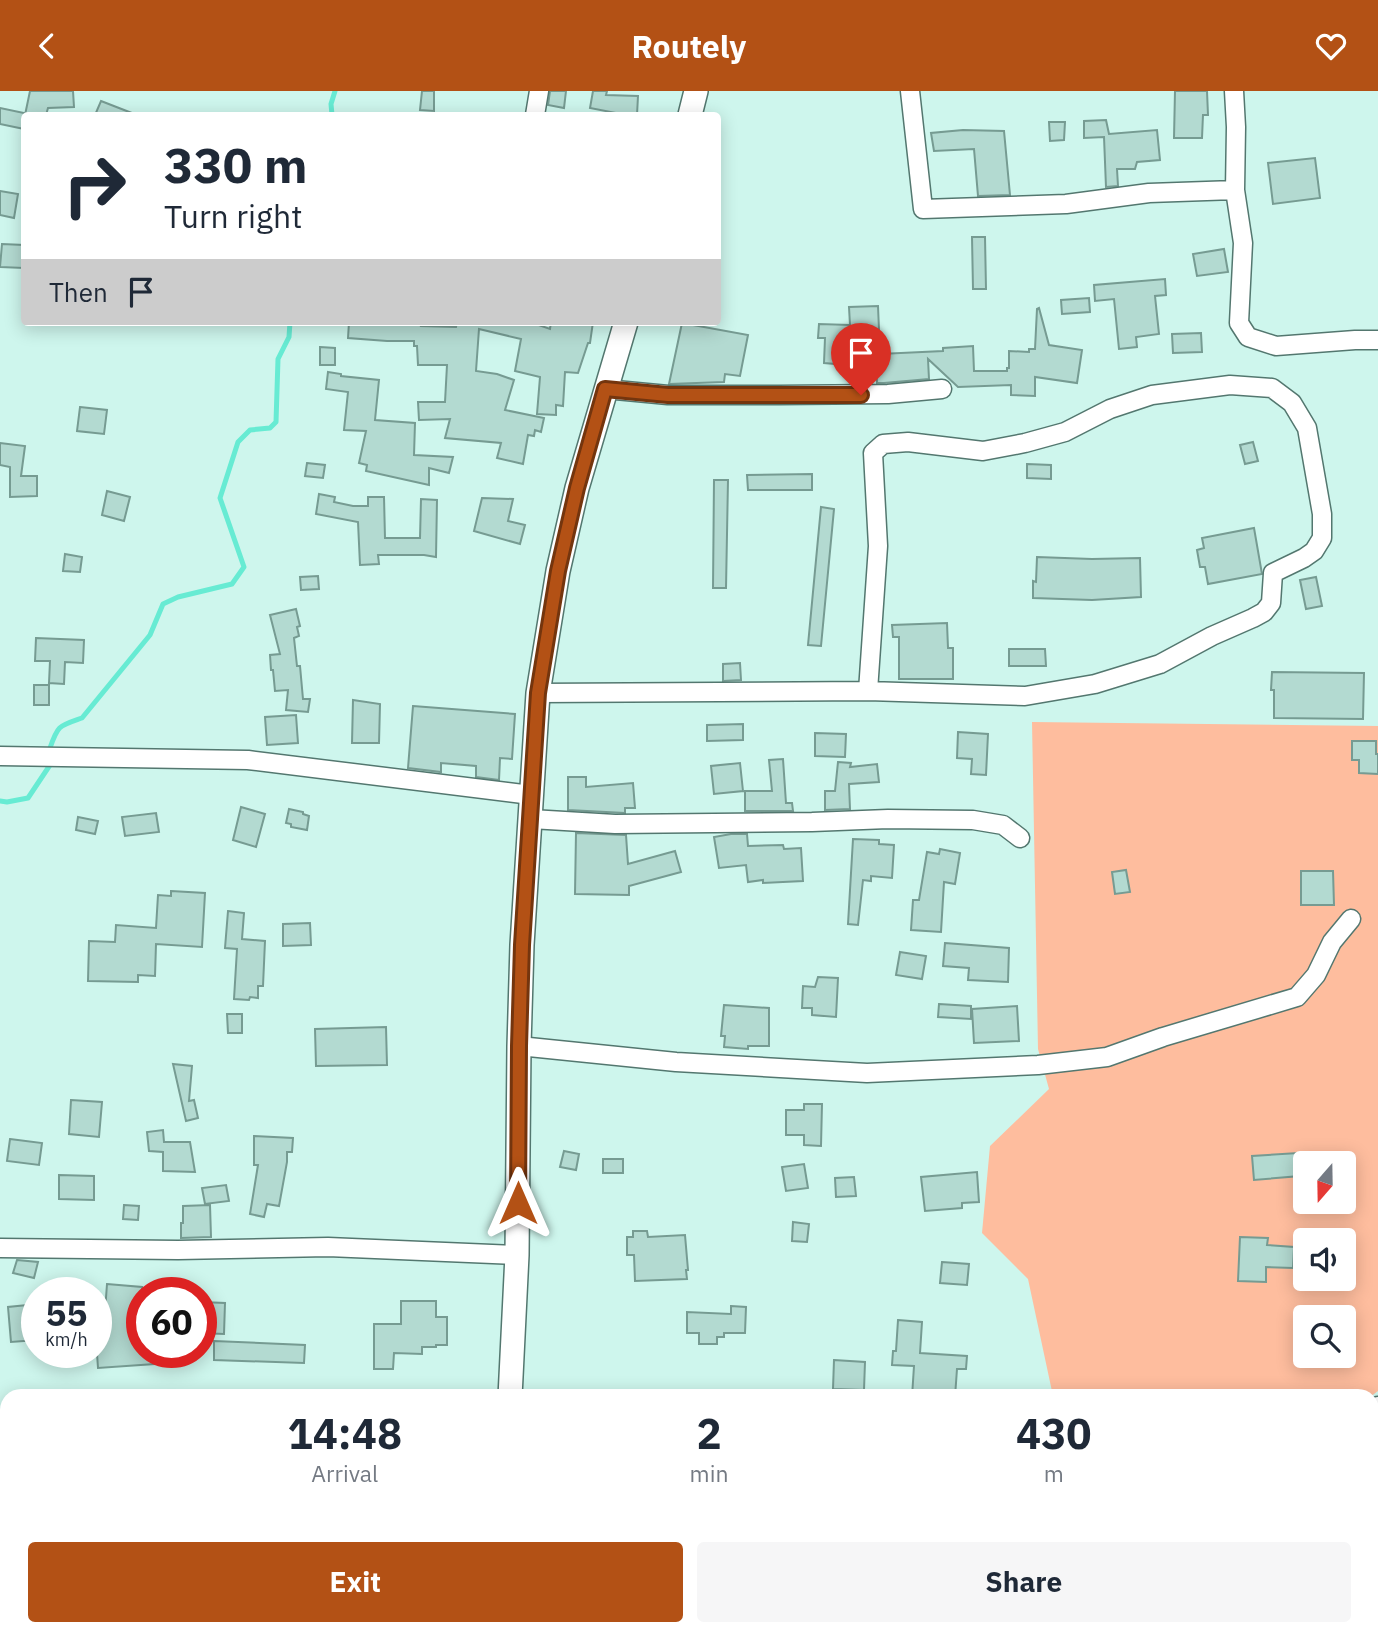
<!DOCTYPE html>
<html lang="en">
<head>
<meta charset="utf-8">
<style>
	body { margin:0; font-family:"IBM Plex Sans",sans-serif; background:#f6f6f7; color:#1f2937; height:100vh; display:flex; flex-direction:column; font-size:26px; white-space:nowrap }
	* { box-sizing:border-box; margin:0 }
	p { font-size:23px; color:#747a83 }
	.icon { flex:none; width:38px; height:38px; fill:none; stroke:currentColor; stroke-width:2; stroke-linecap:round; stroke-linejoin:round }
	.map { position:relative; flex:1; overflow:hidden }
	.sheet { position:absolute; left:0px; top:1298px; width:1379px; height:247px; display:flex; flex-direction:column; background:#fff; border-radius:21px 21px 0 0; box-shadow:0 4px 18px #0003 }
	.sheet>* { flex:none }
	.guide { position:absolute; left:21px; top:21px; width:700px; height:214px; border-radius:7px; box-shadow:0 4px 18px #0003; background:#fff; color:#1f2937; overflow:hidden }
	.needle { width:46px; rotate:200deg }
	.controls { position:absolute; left:1293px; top:1060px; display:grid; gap:14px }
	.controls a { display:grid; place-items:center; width:63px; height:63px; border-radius:7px; background:#fff; box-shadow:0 4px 18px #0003; font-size:35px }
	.speed { position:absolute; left:21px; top:1186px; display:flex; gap:14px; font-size:35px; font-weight:700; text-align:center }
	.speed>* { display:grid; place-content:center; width:91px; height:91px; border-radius:50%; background:#fff; box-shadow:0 4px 18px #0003; line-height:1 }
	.speed small { font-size:18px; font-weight:400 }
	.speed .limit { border:10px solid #d22; background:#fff; color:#111 }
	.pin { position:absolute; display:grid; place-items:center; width:60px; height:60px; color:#fff; margin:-72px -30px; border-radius:50% 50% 50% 0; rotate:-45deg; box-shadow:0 0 7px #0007 }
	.pin .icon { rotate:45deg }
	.me { position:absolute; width:77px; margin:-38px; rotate:0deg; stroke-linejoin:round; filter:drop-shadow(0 0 5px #0008) }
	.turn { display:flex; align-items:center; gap:24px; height:147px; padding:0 28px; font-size:32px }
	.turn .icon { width:91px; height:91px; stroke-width:2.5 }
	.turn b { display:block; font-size:49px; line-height:60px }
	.then { display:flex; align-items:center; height:66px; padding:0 28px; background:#0003; gap:14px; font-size:26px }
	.eta { display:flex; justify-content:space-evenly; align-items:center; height:119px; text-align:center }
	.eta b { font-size:42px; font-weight:700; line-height:49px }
	.cta { display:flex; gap:14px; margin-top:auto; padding:14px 28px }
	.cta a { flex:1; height:80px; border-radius:7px; background:#b35115; color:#fff; font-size:28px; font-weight:700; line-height:80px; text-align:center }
	.cta a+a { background:#f6f6f7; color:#1f2937 }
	header { display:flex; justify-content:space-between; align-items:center; height:91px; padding:0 28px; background:#b35115; color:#fff; font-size:32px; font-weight:700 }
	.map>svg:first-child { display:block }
</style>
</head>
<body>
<header><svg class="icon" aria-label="back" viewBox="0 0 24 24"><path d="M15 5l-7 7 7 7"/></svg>Routely<svg class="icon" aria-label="heart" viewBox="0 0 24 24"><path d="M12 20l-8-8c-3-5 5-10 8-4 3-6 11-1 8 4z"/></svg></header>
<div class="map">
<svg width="1378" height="1544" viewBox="0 0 1378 1544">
	<rect width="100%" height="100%" fill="#cef6ed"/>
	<path fill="#febd9e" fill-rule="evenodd" d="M1032,631L1378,635V1300L1370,1306L1053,1305L1028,1188L982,1142L990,1055L1049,998L1038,958ZM1306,1073H1344V1111H1306ZM1306,1150H1344V1188H1306ZM1306,1227H1344V1265H1306Z"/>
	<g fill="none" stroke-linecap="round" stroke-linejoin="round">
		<path stroke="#67ebd3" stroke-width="5" d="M332,24L331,13L335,0
			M50,657C58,634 59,635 82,627L150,544L163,513L178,506L232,493L244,476L220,407L238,351L250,339L270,337L276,331L278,268L289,246L290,231
			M0,710L7,711L28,707L50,674"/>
	</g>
	<path fill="#b3dad1" stroke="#769b92" stroke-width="2" d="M30,0H73L74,16L48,17L46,24H25Z
		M422,0H434V20L420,19Z
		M550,0H566L564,17L548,14Z
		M593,0H607L606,4L638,5L637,24H626L590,17Z
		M1175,0H1207L1208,24H1203L1202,47H1174Z
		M101,10L137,24H95Z
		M0,17L24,22V38L0,33Z
		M1106,29L1109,43L1157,39L1160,69L1137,71L1135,78H1117L1118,95L1106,96L1104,46L1084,47V30Z
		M1049,31H1065L1064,49L1050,50Z
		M963,39L1004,40L1010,104L978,105L974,58L934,60L931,42Z
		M1315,67L1320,107L1273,113L1268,72Z
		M0,100L18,103L14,127L0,124Z
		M972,146H985L986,198H973Z
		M2,153L24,154V177L0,176Z
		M1224,158L1228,181L1197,185L1193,163Z
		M1165,188L1166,204L1155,205L1159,243L1136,246L1137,256L1119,258L1114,208L1095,210L1094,194Z
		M1089,207L1090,221L1062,223L1061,209Z
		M878,215L880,263L943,260V257L973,255L974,280H1007V277H1009V260L1029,261V258H1035L1037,218L1039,217L1049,254L1082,259L1077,292L1035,286V305L1011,304V294L958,296L928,268L929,288L884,292H877L876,265H848L847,274L824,272L825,247H818L819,233L850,234L849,216Z
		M349,231L370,233V231H422L421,235L456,236L457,231H530L550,238L551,231H593L590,252H588L578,282L565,281L563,315L556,314V324L537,323L540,286L515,280L521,248L479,238L476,280L497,283L514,289L505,319L544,327L541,341L535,339L534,345L528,344L523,373L497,367L501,352L445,347L450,328L419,329L418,311H445L447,274H418L417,255H414V250H387L348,247Z
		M682,232L748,244L740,285L725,283L724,291L669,293Z
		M1201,242L1202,261L1173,262L1172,243Z
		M320,256L335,257V274H320Z
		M328,281L341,283V285L379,289L375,329L415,332L414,364L453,366L449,382L429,377V394L366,380L367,374L359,372L366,340L344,339L348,301L326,298Z
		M80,316L107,319L104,343L77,340Z
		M1253,351L1258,370L1245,373L1240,354Z
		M0,352L25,355L21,385H37V405L10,406V376L0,374Z
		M307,372L325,374L323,387L305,385Z
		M1027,373L1051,374V388L1027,387Z
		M812,383V399H748L747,384Z
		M714,389H728L726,497H713Z
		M107,400L130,406L124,430L102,424Z
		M319,403L335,406L334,411L353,415H368V406H384L385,447H420L421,408L437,409L436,466L424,464H378L379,473L360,474L358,431L316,423Z
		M482,407L513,408L508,430L525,434L520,453L474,440Z
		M821,416L834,418L821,555L808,554Z
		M1254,437L1262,483L1208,493L1205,476H1200L1197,459L1204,457L1202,447Z
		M65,463L82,466L80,481L63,480Z
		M1037,466L1092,468L1140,467L1141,506L1092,509L1033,507V490L1036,491Z
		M318,485L319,498L301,499L300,486Z
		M1316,486L1322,515L1306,518L1300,489Z
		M296,518L300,535L297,536L299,545L294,547L297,575H300L303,608H310L308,621L286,619L288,599L275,600L273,579H271L270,564L280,563L270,524Z
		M947,532L948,557H953V588H899V546H893L892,534Z
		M36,547L84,549L83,572L65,571L64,593L49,592L50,570H35Z
		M1009,558H1045L1046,575H1009Z
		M740,572L741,589L723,590V573Z
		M1272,581L1364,582L1363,628L1274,627V599H1271Z
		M34,594H49V614H34Z
		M353,609L380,613L379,652H352Z
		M413,615L515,623L512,668L500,667L499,689L476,686V675L441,672V681L408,677Z
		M296,624L298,652L267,654L265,626Z
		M743,633V649L707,650V634Z
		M958,641L988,643L986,684L971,683L972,668L957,667Z
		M815,642L846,643L845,666L815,665Z
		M1352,650H1376V663H1378V683L1359,682V669H1352Z
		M783,668L786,712H792L793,720H745V700H772L769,669Z
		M838,671L851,672L850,676L877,673L879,691L849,693L850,718L825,719V700H835Z
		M740,672L743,700L714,703L711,675Z
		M568,686H586V696L633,692L635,717H625V722L568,719Z
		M241,716L265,723L256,756L233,749Z
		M289,718L303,721V723L309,725L307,739L291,736V733L286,732Z
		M156,722L159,741L125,745L122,726Z
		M78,726L98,730L95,743L76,739Z
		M576,742L626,744L628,773L675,760L681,781L629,795V804L575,803Z
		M731,743H747L748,755L783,754L784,758L801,757L803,790L763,792V789L748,791L746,774L719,777L714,746Z
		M853,748L879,749V753L894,754L892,787L871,785V790L863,789L858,834L848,833Z
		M940,758L960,762L955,793L944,791L941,841L911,839L913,809H919L927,761L939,763Z
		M1126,779L1130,801L1115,803L1112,781Z
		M1301,780H1333L1334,814H1301Z
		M171,800L205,802L202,856L156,853L155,885L138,884V891L88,890L89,850L115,851L116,834L156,837L158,804L171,805Z
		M228,820L244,822L242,848L265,850L263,895H258V907L250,906L249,909L234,908L237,858L225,857Z
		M310,832L311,854L283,855V833Z
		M945,852L1009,857L1008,891L968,889L969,877L943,875Z
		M900,861L926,865L922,888L896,884Z
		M818,886L838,887L836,926L812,924V917H802L803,895L815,896Z
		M939,913L971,915V928L938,926Z
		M724,914L769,917V955H748V958L724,956L725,945H721Z
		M1017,915L1019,950L974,952L972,918Z
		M227,923H242V942H228Z
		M386,936L387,974L316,975L315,938Z
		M173,973L192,975L189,1010L194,1009L198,1027L186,1030Z
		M71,1009L102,1011L99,1046L69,1043Z
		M804,1013H822L821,1055L804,1054V1044H786V1019H804Z
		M163,1039L164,1051H190L195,1081L163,1080V1061L149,1060L147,1041Z
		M254,1045L293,1047L292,1061H287V1071L279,1115L267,1113L264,1126L250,1123L258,1074H254Z
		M10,1048L42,1052L39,1074L7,1070Z
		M564,1060L579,1063L576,1079L560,1076Z
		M1298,1062L1300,1085L1254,1089L1252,1065Z
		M603,1068H623V1082H603Z
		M804,1073L808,1097L786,1100L782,1076Z
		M977,1081L979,1111L962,1112V1117L925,1120L921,1086Z
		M59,1084L94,1085V1109L59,1108Z
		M854,1086L856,1105L836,1106L835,1087Z
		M226,1094L229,1110L205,1113L202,1097Z
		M124,1114L139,1115L138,1129L123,1128Z
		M210,1114L211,1146L181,1147V1132H183V1115Z
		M793,1131L809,1133L807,1151L792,1150Z
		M633,1140H647L648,1146L685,1144L688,1179H686L687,1188L635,1190L634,1164H627V1146H633Z
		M1240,1146L1268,1147L1267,1154L1294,1156L1293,1177L1266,1176V1191L1238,1190Z
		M17,1169L38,1171L34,1187L13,1182Z
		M942,1171L969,1173L967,1194L940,1192Z
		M107,1193L142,1196V1262H168L169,1272L98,1277L96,1248H103Z
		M401,1210H436V1226H447V1254H436V1256H422V1263L394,1262L393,1278H374V1233H401Z
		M201,1211L225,1212L224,1243L201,1242Z
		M37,1213V1249L11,1251L8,1216Z
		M731,1215L746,1216L745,1242H724V1246H717V1253H699V1242H687V1221L731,1223Z
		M898,1229L922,1231L920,1262L967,1265L966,1278H957L955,1306H912L914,1275L892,1274L893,1260H896Z
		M214,1250L305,1254L304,1272L214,1269Z
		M834,1269L865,1271L864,1299L833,1298Z"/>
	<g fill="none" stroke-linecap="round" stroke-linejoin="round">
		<defs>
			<path id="minor" d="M910,0L923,118L1066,113L1149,102L1235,99
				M1234,0L1236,36L1235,99L1243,152L1239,232L1248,246L1276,255L1355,249H1378
				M535,24L539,0
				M605,298L668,304H779L888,303L942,298
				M538,602L868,600L1025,605L1095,593L1160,573L1212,545L1253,527L1264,521L1271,512L1273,482L1304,467L1314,460L1322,447V423L1307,337L1292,312L1272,297L1230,294L1152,304L1110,318L1065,341L1025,352L983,360L908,351L883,353L873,362L878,455L868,600
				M0,665L248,669L531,704
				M531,728L615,733L812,731L888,728L973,729L1003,734L1020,747
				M519,955L676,971L867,982L1038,974L1107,966L1163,946L1297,906L1316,884L1332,851L1351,828
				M0,1157L178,1159L328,1156L517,1164
				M1372,1318L1378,1315
				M0,1341L7,1343
				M1372,1421H1378
				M693,1538L755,1544"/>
			<path id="major" d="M690,24L696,0
				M510,1306L517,1164L519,955L522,854L538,602L558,480L577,397L626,231
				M503,1544V1538"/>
		</defs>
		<use href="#minor" stroke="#53776f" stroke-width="21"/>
		<use href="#major" stroke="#53776f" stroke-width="26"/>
		<use href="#minor" stroke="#fff" stroke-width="18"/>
		<use href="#major" stroke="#fff" stroke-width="23"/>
	</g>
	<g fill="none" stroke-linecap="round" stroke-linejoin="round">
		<defs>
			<path id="route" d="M518,1112L519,955L522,854L538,602L558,480L577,397L605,298L668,304H861"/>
		</defs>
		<use href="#route" stroke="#74350e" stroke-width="18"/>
		<use href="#route" stroke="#b35115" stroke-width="12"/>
	</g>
</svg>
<div class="controls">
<a><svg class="needle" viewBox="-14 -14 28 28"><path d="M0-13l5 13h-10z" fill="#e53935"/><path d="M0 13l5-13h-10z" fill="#747a83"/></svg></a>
<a><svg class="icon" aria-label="sound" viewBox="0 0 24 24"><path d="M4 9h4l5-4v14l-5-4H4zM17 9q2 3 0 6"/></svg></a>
<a><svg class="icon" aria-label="search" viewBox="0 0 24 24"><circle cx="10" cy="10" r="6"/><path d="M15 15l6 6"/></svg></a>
</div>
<div class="speed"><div>55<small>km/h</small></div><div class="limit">60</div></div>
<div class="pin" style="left:861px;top:304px;background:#d93025"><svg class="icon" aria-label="arrive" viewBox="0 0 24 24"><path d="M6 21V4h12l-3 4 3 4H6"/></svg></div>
<svg class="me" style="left:518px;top:1112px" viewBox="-20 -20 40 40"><path d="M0-17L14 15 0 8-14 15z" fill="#b35115" stroke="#fff" stroke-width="4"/></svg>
<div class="guide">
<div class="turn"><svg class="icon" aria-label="right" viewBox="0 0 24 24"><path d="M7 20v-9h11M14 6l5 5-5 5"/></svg><div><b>330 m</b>Turn right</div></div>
<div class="then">Then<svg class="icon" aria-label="arrive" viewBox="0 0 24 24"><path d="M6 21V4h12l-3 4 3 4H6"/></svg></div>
</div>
<section class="sheet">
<div class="eta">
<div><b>14:48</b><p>Arrival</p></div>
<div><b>2</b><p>min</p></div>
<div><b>430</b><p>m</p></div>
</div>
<div class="cta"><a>Exit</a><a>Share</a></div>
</section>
</div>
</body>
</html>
